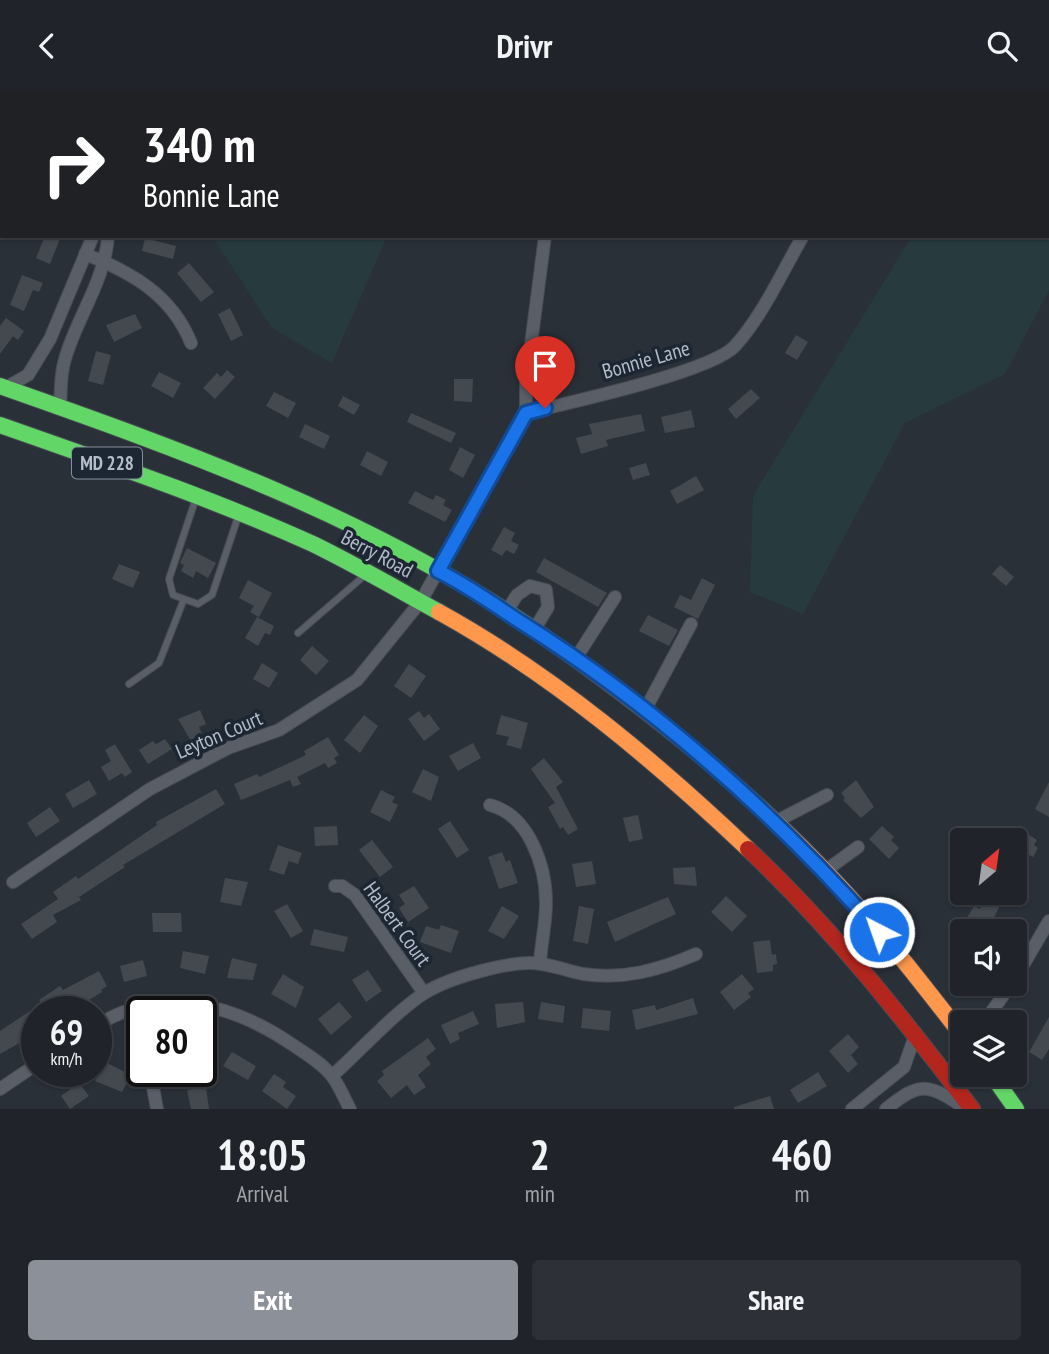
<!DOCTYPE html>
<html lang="en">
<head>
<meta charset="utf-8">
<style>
	body { margin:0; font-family:"PT Sans Narrow",sans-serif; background:#2d3036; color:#f1f3f6; height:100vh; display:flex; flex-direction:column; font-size:26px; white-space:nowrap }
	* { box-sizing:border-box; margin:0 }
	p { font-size:23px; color:#a2a4a8 }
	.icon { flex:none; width:38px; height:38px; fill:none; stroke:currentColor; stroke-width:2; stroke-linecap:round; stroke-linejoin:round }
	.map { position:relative; height:1018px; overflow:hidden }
	.drawer { display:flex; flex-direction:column; background:#20242a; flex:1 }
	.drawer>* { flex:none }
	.hud { position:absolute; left:0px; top:0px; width:1050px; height:147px; box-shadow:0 2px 5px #0004,0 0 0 2px #3d4147; background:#202124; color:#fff; overflow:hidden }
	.needle { width:46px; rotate:29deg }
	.fabs { position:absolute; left:950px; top:737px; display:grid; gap:14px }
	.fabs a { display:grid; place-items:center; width:77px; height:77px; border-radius:7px; background:#20242a; box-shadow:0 2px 5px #0004,0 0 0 2px #3d4147; font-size:35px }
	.speed { position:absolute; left:21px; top:905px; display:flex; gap:14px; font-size:35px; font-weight:700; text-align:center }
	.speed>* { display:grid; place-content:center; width:91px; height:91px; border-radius:50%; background:#20242a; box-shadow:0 2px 5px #0004,0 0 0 2px #3d4147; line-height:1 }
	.speed small { font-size:18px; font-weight:400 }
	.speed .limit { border:4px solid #111; border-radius:10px; background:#fff; color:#111 }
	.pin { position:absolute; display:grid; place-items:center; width:60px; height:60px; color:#fff; margin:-72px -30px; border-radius:50% 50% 50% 0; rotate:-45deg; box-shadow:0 0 7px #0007 }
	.pin .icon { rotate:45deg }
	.me { position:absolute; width:77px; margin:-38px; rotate:319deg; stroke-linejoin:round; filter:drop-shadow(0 0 5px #0008) }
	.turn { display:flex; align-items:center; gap:24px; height:147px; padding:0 28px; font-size:32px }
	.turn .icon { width:91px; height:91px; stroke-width:2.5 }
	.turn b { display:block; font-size:49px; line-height:60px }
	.eta { display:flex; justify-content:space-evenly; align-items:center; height:119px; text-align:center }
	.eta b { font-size:42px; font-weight:700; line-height:49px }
	.button { display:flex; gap:14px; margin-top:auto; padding:14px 28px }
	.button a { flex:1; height:80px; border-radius:7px; background:#8c9099; color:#fff; font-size:28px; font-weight:700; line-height:80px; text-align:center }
	.button a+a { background:#2d3036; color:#f1f3f6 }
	header { display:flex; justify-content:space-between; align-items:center; height:91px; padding:0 28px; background:#20242a; font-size:32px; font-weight:700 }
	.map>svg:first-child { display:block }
</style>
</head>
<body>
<header><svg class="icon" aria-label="back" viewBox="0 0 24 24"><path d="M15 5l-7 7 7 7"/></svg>Drivr<svg class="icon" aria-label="search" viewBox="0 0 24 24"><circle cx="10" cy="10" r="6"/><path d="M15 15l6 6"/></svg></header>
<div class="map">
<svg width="1049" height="1018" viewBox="0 0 1049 1018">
	<rect width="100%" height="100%" fill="#2a3038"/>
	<path fill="#273a3e" d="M1000,0H1049V199L1005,283L905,332L803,523L750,501L753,405L912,145H1048V2Z
		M212,145H387L332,272L272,237Z"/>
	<path fill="#444950" d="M45,145H61L50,173L36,167Z
		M145,147L176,155L173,168L142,160Z
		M189,172L214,201L201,211L177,182Z
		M22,184L43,192L39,201L33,199L24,220L10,214Z
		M230,217L243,244L231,250L218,223Z
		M135,223L142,237L114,251L106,234Z
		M6,227L24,240L18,249L13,245L0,263V235Z
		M796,244L808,251L797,269L785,262Z
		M96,260L111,264L103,294L88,290Z
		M227,279L235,286L215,308L203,297L217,282L221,286Z
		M159,281L181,292L173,307L151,295Z
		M454,288H473L472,311L454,310Z
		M751,298L760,307L736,328L728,318Z
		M274,301L296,312L288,327L266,315Z
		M343,305L360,314L354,324L338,315Z
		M691,319L695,336L665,342L661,326Z
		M411,322L456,342L451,352L407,331Z
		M641,323L645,340L606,349L608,355L581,363L576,347L592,343L589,333Z
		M305,333L330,345L324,358L299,346Z
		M460,356L475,364L463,387L449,379Z
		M367,360L388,371L381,385L360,374Z
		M646,372L650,384L633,389L629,377Z
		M696,385L704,399L677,413L670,400Z
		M415,400L433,409L436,404L446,409L443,414L452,419L445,431L408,412Z
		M504,436L515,442L511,450L519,454L514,463L506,459L502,465L491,459Z
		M187,457L216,472L208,487L196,480L193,487L181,480L184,474L180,472Z
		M544,467L607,502L598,516L536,481Z
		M119,473L140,481L133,497L112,488Z
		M1000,474L1014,486L1006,495L992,483Z
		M702,487L715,494L698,528L674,516L680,504L691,509Z
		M248,489L272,502L259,526L250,521L254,515L239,507Z
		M648,524L678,539L669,555L639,540Z
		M257,526L274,535L270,544L265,542L258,555L245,547Z
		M312,555L329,570L316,584L300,569Z
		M262,572L278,582L269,597L253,588Z
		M409,573L426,585L411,607L394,595Z
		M200,619L206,633L199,636L203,645L191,650L178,628Z
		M419,620L424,627L429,623L440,638L424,650L408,628Z
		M364,624L378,635L360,662L344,649Z
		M501,624L528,632L521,658L506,654L509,646L496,643Z
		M328,646L339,664L334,667L337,672L328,677L325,672L297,686L301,693L293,696L290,689L241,709L234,693L257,683L259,686L306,664L304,660Z
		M165,648L172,658L148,673L139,659L153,650L156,653Z
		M473,652L481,667L458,680L449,665Z
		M115,653L132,681L125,686L122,682L109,690L101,676L111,670L105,659Z
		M544,667L563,691L556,696L578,738L568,744L563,736L560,738L548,716L555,712L531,678Z
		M423,678L439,686L431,710L412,701Z
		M89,689L97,703L73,717L65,703Z
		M856,689L874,716L861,727L843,709L845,707L841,702Z
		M1049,691V726L1035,718Z
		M216,698L225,713L123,774L125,776L79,806L81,809L53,824L57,831L32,848L21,833L58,808L53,801L76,785L78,788L157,734L156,731Z
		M381,699L395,706L392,711L398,714L390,731L370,721Z
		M50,716L60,730L36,746L27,732Z
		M638,724L643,748L629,751L623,727Z
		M450,730L469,759L457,767L438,738Z
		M337,735L338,754L315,755L314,736Z
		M882,735L894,746L891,749L899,757L889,768L869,748Z
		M1023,740L1037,749L1034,754L1038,757L1033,766L1029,764L1015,787V754Z
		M372,749L393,776L380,786L359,759Z
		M278,754L302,762L298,773L289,770L284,784L269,779Z
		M502,761L506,771L510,769L518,792L499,798L488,766Z
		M592,770L596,793L576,796L572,773Z
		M695,776L697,795L674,793L673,777Z
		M225,787L248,791L241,815L220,811Z
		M414,795L429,817L408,831L399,817L405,813L399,804Z
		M989,802H1006L988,839L967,827L974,815L980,818Z
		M726,805L747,825L732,841L711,821Z
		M668,806L676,823L615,851L607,831Z
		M287,813L303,840L291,847L274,820Z
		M502,815L519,825L504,848L488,840Z
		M579,815L594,818L588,853L573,850Z
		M152,822H181L182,841H153Z
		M441,834L459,840L451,862L420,851L426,835L439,839Z
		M314,838L348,846L344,861L310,854Z
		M770,849L772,864L776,863L777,873L773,874V880L757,882L753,851Z
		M183,860L209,865L205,883L180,877Z
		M232,867L257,873L253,889L227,887Z
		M143,869L147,885L124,891L120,875Z
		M368,879L382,900L366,911L352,889Z
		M99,880L107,895L101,899L102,901L71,920H62L59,916L53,920H37V942L0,963V940L42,912L39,909L60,895L63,899Z
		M283,883L304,896L296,917L271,903Z
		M742,883L754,898L748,902L751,906L734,919L720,901Z
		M693,907L698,923L636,939L632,919L655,914L656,919Z
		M339,911L352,926L331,944L318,928Z
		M523,911L525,931L497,937L495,913Z
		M541,911L565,915L563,932L538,928Z
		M583,917L611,920L609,940L581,937Z
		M473,920L479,933L458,942L460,948L450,953L441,934Z
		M1049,926V958L1042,969L1029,961Z
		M848,943L859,956L851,964L858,973L848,982L829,960Z
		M428,947L436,958L426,966L431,973L418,984L426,996L414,1004L407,994L391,1007L377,990L384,984L382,980Z
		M232,961L256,975L248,989L223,975Z
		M105,971L131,984L122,1001L95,990Z
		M818,981L827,995L798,1012L790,999Z
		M274,983L286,991L283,996L296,1005L287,1018L262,1000Z
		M79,992L89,1005L70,1018L61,1005Z
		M206,996L209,1018H191L187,999Z
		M770,1005L774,1018H734V1016Z"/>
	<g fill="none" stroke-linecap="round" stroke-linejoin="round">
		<defs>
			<path id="lane" d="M196,407L169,488L173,504L198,513L212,504L238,426
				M298,542L364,485
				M129,593L159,572L184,508"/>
			<path id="street" d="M73,0L74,2
				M581,2L582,0
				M888,2L889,0
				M85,163C131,181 172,204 191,252
				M5,297L28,284L50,248L93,145
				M60,316C61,300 60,284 65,268C77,226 105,190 108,145
				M526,322V292L545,145
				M506,521L517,504L530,495L546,499L548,516L534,539
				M576,567L615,506
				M645,619L691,533
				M490,714C529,724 546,775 546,812C546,833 541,852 540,873
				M775,731L827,704
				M825,780L858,756
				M13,791L150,698L228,657L279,639L357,589L421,510L526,322C567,312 711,281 735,255C763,224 782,181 803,145
				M335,795H342L355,804L424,902
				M1015,888L1049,830
				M133,916L142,944
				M953,932L990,923L1012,892
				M96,935C161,893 233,913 293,954C306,963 322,972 332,985C339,994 344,1007 350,1018
				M150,980L157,1018
				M332,985C360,960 393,923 423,903C447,887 513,868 541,873C555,875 569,880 583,883C624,889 659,879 696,863
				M0,998L37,973
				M852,1018L904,976L916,942
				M886,1018C919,991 927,992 962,1015"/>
			<path id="fast" d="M0,295C185,360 369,426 533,538
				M0,334C105,371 211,407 313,453C356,474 397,498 439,521
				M992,984L1016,1018"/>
			<path id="slow" d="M439,521C553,584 654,669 748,758
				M533,538C645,615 752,700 844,800C886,846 924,895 962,944"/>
			<path id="jam" d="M748,758C832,837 903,927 972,1018"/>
		</defs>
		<use href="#lane" stroke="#484c53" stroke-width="8"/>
		<use href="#street" stroke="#484c53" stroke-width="14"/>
		<use href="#fast" stroke="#474c53" stroke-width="18"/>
		<use href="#slow" stroke="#474c53" stroke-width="18"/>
		<use href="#jam" stroke="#474c53" stroke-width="18"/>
		<use href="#lane" stroke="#5a5e66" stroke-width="6"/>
		<use href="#street" stroke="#5a5e66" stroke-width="12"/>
		<use href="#fast" stroke="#63d668" stroke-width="16"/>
		<use href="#slow" stroke="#ff974d" stroke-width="16"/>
		<use href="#jam" stroke="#b3261e" stroke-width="16"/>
	</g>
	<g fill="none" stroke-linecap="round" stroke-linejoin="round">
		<defs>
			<path id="route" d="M545,317L526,322L438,480C467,494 493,513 519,530C655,615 774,722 879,841"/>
		</defs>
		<use href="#route" stroke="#114b97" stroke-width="18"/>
		<use href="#route" stroke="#1a73e8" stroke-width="12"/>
	</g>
	<g text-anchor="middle" stroke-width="7" stroke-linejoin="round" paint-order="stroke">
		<rect fill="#1d2633" stroke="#878f9c" stroke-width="2" x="72" y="356.5" width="70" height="31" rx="5"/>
		<g font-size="19" font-weight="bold" fill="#b4bcc9">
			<text x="107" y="379">MD 228</text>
		</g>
		<g font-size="21" fill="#b4bcc9" stroke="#1d2633">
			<text transform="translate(646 269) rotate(-16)" y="7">Bonnie Lane</text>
			<text transform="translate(377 463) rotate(28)" y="7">Berry Road</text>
			<text transform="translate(219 644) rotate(-23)" y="7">Leyton Court</text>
			<text transform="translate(397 833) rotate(54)" y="7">Halbert Court</text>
		</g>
	</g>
</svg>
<div class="fabs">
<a><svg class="needle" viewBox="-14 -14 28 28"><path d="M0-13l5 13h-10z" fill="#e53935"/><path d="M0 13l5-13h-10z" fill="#a2a4a8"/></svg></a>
<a><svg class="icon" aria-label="sound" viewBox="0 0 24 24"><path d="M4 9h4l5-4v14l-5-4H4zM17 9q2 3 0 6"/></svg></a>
<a><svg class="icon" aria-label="layers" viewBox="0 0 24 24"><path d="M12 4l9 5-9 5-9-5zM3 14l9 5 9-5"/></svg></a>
</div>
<div class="speed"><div>69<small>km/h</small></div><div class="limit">80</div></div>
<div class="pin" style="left:545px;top:317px;background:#d93025"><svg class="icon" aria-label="arrive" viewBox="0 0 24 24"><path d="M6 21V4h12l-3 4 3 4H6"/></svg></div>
<svg class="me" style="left:879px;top:841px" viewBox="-20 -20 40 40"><circle r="17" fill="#1a73e8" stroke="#fff" stroke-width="3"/><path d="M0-11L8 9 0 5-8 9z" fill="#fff"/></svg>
<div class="hud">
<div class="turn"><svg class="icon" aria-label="right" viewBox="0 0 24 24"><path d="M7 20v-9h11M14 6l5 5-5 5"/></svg><div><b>340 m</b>Bonnie Lane</div></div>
</div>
</div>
<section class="drawer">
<div class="eta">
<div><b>18:05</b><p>Arrival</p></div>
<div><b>2</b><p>min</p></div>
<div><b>460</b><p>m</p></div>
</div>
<div class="button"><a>Exit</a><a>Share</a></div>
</section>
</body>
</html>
